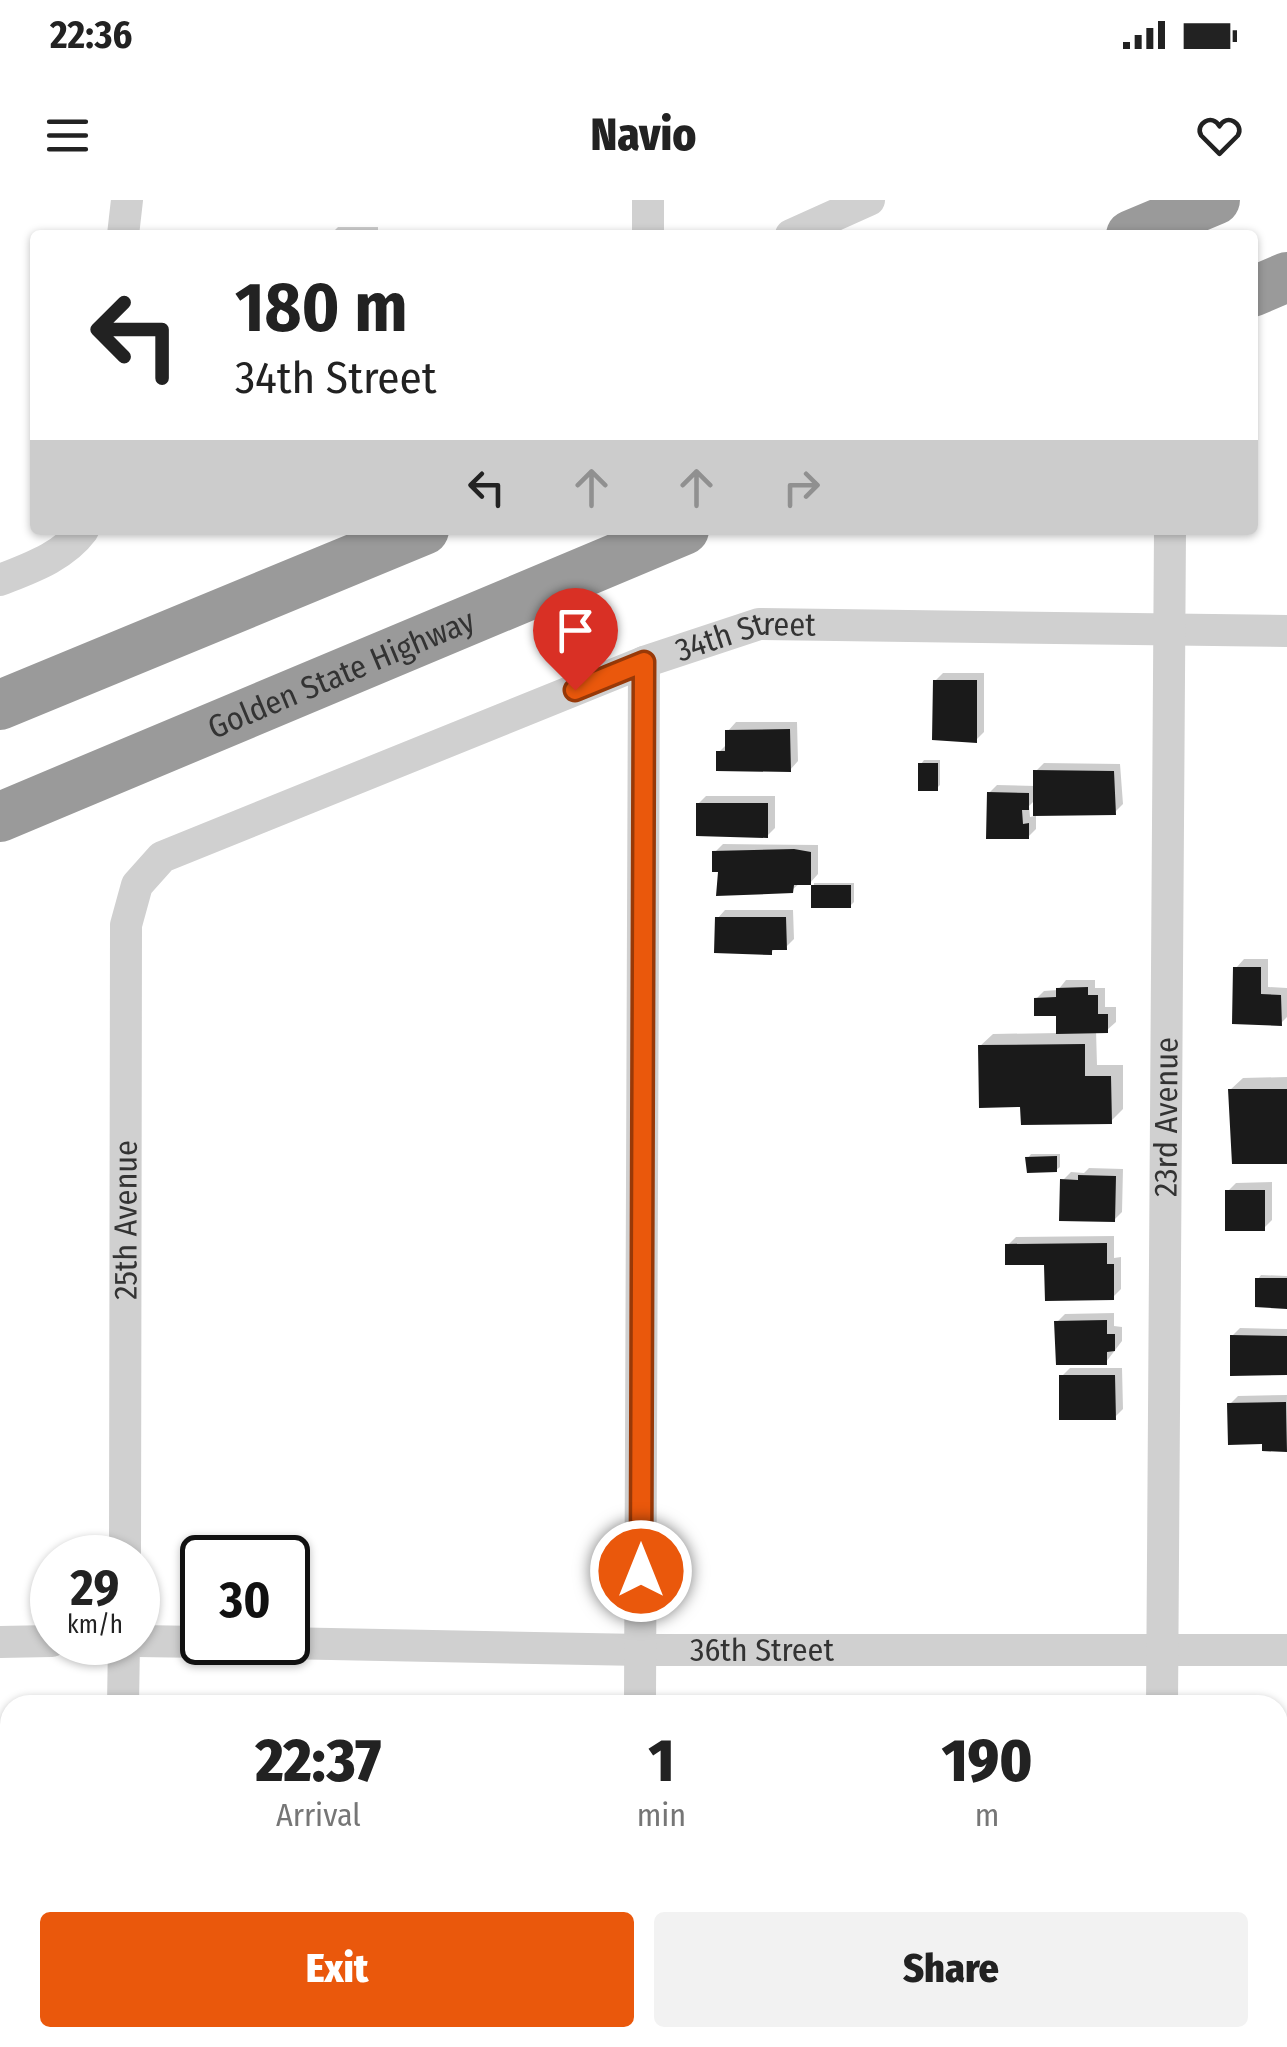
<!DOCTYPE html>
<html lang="en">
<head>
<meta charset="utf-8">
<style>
	body { margin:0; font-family:"Fira Sans Condensed",sans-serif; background:#f2f2f2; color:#222; height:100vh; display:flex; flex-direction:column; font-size:38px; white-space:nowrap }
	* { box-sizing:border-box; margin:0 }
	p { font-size:32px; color:#767676 }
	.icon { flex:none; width:55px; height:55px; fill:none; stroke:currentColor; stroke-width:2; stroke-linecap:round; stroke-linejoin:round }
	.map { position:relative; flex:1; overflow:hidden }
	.sheet { position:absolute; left:0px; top:1495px; width:1288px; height:352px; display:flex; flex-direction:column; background:#fff; border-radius:30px 30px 0 0; box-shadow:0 2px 8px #0004 }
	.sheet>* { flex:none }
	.top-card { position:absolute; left:30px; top:30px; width:1228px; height:305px; border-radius:10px; box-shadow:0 2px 8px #0004; background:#fff; color:#222; overflow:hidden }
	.speed { position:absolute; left:30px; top:1335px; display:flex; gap:20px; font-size:50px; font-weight:700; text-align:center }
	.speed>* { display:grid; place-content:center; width:130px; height:130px; border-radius:50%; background:#fff; box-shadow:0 2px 8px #0004; line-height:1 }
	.speed small { font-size:25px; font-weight:400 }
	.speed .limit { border:5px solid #111; border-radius:15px; background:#fff; color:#111 }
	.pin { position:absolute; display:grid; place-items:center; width:85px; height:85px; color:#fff; margin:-102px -42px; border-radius:50% 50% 50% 0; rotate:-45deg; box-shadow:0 0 10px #0007 }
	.pin .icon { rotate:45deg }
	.me { position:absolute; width:110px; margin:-55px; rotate:0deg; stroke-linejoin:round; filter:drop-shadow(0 0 8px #0008) }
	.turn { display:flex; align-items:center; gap:35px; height:210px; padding:0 40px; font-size:45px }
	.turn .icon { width:130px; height:130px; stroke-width:2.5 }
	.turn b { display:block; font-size:70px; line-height:85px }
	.lanes { display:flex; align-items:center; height:95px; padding:0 40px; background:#0003; justify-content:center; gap:50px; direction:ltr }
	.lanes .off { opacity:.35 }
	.eta { display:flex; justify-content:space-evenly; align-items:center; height:170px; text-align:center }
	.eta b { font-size:60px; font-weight:800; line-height:70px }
	.cta { display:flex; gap:20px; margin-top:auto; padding:20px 40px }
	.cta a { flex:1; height:115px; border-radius:10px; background:#ea580c; color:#fff; font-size:40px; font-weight:800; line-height:115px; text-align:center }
	.cta a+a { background:#f2f2f2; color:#222 }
	.status { display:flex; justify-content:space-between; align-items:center; height:70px; padding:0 50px; background:#fff; direction:ltr }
	.status svg { height:28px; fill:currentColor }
	header { display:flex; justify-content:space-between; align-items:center; height:130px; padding:0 40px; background:#fff; font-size:45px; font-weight:800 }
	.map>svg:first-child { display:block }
</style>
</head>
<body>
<div class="status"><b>22:36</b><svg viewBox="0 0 49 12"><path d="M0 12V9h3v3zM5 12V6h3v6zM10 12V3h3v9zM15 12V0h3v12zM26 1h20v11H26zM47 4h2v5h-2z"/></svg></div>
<header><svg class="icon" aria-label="menu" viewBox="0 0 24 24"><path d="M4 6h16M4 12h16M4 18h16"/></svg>Navio<svg class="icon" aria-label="heart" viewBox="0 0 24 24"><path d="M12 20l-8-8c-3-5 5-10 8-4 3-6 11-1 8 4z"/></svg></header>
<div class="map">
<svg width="1287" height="1847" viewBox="0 0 1287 1847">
	<rect width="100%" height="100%" fill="#fff"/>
	<path fill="#0003" fill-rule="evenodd" d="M338,27H378V35H330Z
		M943,473H984V532L976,540L935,481Z
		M736,522H797L798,561L790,570L719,552L728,543V531Z
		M924,560H940V585L937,588L921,564Z
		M1044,563L1120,564L1123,604L1115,612L1036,613V629L1028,637L989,593L997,585L1036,586V571ZM1035,600V616L1030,617L1029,606Z
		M706,596H775V628L767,636L698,604Z
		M723,644L818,645V674L810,683H800L792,690L720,669L715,652Z
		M814,683H854V702L850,706H813Z
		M725,710H793L794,739L786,747H776L771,753L717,719Z
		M1244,759H1268V787L1287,788V817L1281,823L1236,768Z
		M1066,780H1095V788H1105V807H1116V822L1107,830H1096L1097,865H1123V909L1111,921L1023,905L980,846L993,834L1059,833L1058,813L1036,799L1044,791L1058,790Z
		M1287,877V961L1230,890L1243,878Z
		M1031,954H1060V967L1056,970L1028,958Z
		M1089,968L1123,969L1122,1012L1114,1020L1062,981L1071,972L1084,973Z
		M1272,982V1020L1264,1028L1228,991L1236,983Z
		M1114,1036V1058L1121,1057V1089L1113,1097L1008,1045L1016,1037Z
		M1261,1075L1287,1076V1105L1258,1079Z
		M1114,1113V1126L1122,1127V1141L1106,1162L1057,1122L1065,1114Z
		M1240,1128L1287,1129V1173L1232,1136Z
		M1070,1168H1122L1123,1209L1115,1217L1062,1176Z
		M1287,1195L1286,1249L1265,1241L1230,1204L1238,1196Z"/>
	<path fill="#1a1a1a" d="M933,480H977V543L932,540Z
		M790,529L791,572L716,571V551H725V530Z
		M918,563H938V591H918Z
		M1033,570L1114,571L1116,615L1033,616Z
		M987,592L1029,593V610H1022L1023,624L1029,623V639H986Z
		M696,603H768V638L696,636Z
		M794,649L811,652V685H794L793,693L716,696L718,672H712V651Z
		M811,685H851V708H811Z
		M715,717H786L787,750H772V755L714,753Z
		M1233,767H1261V794L1281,795L1282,826L1232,824Z
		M1088,787V795H1098V814H1108V833L1056,834V816H1034V798L1056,797V788Z
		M1085,844V876H1111L1112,924L1021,925L1020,907L979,908L978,845Z
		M1228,889H1287V964H1232Z
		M1057,956V972L1027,973L1025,957Z
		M1078,975L1116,976L1115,1022L1059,1021L1060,979L1078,980Z
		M1225,990H1265V1031H1225Z
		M1107,1043V1064H1114V1100L1045,1101L1044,1065H1005V1044Z
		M1255,1078H1287V1109L1255,1107Z
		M1107,1120V1134H1115V1151L1107,1152V1165H1056L1054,1121Z
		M1230,1135L1287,1136V1175L1230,1176Z
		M1059,1175H1115L1116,1220H1059Z
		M1286,1202L1287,1252L1262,1251V1244L1228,1245L1227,1203Z"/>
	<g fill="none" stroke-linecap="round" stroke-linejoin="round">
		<g stroke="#d0d0d0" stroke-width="32">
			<path d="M123,35L127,0"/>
			<path d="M648,35V0"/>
			<path d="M791,35L869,0"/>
			<path d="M0,380C30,368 63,357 83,330"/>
			<path id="s1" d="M125,1358L126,725L137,685L162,657L644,462L759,424L1287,431"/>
			<path d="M138,1441L202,1442"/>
			<path d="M0,1442L52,1441"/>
			<path id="s2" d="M234,1442L641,1450H1287"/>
			<path d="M123,1505L124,1442"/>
			<path d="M640,1505L644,462"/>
			<path id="s3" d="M1162,1505L1170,330"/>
			<path d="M118,1847V1838"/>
			<path d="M639,1847V1838"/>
			<path d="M1159,1847V1838"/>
		</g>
		<g stroke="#9a9a9a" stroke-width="50">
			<path d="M1131,35L1215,0"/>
			<path d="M1252,92L1287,77"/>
			<path d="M0,505L424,330"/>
			<path id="s4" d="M0,617L684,330"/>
		</g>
	</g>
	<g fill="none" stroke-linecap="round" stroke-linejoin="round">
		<defs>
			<path id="route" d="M575,490L644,462L641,1371"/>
		</defs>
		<use href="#route" stroke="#983908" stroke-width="25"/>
		<use href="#route" stroke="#ea580c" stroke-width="18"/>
	</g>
	<g text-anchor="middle" stroke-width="10" stroke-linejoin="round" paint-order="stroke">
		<g font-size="32" fill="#333" stroke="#fff">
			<text dy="11" stroke="none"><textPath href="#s1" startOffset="1338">34th Street</textPath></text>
			<text dy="11" stroke="none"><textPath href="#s4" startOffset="370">Golden State Highway</textPath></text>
			<text dy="11" stroke="none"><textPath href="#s3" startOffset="588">23rd Avenue</textPath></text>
			<text dy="11" stroke="none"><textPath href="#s1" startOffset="338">25th Avenue</textPath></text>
			<text dy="11" stroke="none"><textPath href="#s2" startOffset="528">36th Street</textPath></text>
		</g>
	</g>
</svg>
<div class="speed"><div>29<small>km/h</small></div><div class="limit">30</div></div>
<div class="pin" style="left:575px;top:490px;background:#d93025"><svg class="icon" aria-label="arrive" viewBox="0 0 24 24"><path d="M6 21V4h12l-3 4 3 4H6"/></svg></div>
<svg class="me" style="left:641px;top:1371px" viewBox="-20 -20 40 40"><circle r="17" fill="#ea580c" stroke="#fff" stroke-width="3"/><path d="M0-11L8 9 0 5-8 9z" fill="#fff"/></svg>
<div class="top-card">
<div class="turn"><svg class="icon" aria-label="left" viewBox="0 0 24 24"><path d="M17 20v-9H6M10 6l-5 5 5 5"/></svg><div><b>180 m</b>34th Street</div></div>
<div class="lanes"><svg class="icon" aria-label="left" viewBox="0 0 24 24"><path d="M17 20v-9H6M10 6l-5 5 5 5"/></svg><svg class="icon off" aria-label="ahead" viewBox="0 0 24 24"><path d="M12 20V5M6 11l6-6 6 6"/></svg><svg class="icon off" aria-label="ahead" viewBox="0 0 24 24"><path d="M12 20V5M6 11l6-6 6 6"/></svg><svg class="icon off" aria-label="right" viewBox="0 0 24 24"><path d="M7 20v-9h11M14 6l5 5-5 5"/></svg></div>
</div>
<section class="sheet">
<div class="eta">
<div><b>22:37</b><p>Arrival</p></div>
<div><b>1</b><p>min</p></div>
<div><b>190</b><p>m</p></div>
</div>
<div class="cta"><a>Exit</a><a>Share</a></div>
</section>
</div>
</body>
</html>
